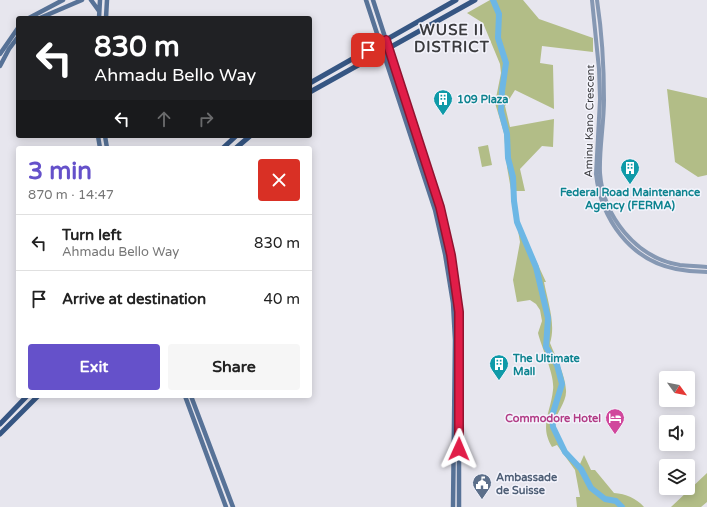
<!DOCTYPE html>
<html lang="en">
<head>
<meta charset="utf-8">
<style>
	body { margin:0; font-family:"Varela Round",sans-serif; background:#f6f6f6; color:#222; height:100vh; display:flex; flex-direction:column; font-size:15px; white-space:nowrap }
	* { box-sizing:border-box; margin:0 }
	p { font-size:13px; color:#767676 }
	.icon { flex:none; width:22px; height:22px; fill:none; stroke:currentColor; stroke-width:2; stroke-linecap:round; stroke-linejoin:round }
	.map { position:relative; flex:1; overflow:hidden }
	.drawer { position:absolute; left:16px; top:146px; width:296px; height:252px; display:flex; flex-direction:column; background:#fff; border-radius:4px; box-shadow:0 2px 10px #0003 }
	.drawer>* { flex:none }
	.banner { position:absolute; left:16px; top:16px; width:296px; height:122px; border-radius:4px; box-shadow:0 2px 10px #0003; background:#202124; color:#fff; overflow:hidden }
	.needle { width:26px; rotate:123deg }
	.controls { position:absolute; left:659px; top:371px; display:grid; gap:8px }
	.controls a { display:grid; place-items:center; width:36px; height:36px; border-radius:4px; background:#fff; box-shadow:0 2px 10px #0003; font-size:20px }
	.pin { position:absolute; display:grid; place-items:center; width:34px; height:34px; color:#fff; margin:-17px; border-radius:8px; box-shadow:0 2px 6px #0006 }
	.me { position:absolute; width:44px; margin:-22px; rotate:1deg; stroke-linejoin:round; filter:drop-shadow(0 0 3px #0008) }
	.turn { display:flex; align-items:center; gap:14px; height:84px; padding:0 12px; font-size:18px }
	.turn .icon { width:52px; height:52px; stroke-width:2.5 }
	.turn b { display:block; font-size:28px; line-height:34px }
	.lanes { display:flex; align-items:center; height:38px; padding:0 12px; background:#0003; justify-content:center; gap:20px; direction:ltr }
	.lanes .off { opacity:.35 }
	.round { display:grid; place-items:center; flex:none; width:42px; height:42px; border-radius:4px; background:#f6f6f6 }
	.overview { display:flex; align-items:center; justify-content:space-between; height:68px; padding:0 12px }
	h1 { font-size:24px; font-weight:700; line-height:30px; color:#6551ca }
	.action { display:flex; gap:8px; margin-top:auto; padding:8px 12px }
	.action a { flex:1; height:46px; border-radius:4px; background:#6551ca; color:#fff; font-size:16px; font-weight:700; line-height:46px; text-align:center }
	.action a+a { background:#f6f6f6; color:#222 }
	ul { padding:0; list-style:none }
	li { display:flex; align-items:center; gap:12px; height:56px; padding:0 12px; border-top:1px solid #e0e0e0 }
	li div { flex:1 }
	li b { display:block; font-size:15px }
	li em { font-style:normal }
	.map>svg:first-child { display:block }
</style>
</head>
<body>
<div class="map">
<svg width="707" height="507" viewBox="0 0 707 507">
	<rect width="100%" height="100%" fill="#e7e6ee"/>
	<path fill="#b2bd87" d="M490,0H523L539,19L593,38V52L542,46L540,63L553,65L554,109L515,90L505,106L510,127L554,119L553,147L542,146L520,169L525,191H515L518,222L546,282H544C548,302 556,325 550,343C556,358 565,374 566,390C567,402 556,413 555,422C554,433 570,459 580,464L584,455L591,470H595L614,493C626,494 636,498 644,507H577L576,497H580L575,470L557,445L552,447C539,426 551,411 553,390C555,375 542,349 538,333L542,321L540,310L536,304L530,300L517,302L513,280L520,242L507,167L504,133L495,103L501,73L500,64L483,23L467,13Z
		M667,89L707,98V175L698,177L675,162Z
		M488,145L492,165L482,167L478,147Z
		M707,473V502L701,507H671Z"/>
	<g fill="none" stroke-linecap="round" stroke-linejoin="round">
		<path stroke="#6db7e5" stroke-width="6" d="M493,0L499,14L498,38L506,63L502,91L501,111L507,134L508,158L513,177L514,201L517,222L536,267L548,318L546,347L557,365L562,384L552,416L553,427L565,452L581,469L591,488L605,499L616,501L622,507"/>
		<path stroke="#8698b3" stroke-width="4" d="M592,0L599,69L600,99L596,174C601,219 630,260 676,269C686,271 697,272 707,272
			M597,0C602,33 604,66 604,100C604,124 599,149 600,173C603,216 636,258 680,265C689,266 698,266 707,267"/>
		<path stroke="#577297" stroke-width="4.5" d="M91,0L99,11
			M366,0L435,210L445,254L453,303L455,340L453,507
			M373,0L440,207L451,255L459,312V507
			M29,18L63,0
			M40,18L82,0
			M99,18L100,0
			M106,18L107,0
			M0,54L18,28
			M0,66L9,49L18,37
			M98,136L100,148
			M105,136L107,148
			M185,396L226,507
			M191,396L233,507"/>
		<path stroke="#365683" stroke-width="5" d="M310,83L456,0
			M310,92L475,0
			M223,148L236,136
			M236,148L250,136
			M0,424L27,396
			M0,434L38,396"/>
	</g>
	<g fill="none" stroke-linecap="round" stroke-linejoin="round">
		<defs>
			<path id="route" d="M368,50L386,40L440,207L451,255L459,312V449"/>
		</defs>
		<use href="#route" stroke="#92132f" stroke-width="10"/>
		<use href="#route" stroke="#e11d48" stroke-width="7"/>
	</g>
	<defs>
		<symbol id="building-pin" viewBox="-11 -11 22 30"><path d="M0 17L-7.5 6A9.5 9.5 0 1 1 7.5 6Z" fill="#0f9aa8" stroke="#f4f4fc"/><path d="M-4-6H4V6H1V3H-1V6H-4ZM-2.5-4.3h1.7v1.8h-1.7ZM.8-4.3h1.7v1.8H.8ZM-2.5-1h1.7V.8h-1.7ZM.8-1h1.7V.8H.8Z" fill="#fff"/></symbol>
		<symbol id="hotel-pin" viewBox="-11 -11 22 30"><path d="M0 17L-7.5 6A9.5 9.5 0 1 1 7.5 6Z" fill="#d1479c" stroke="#f4f4fc"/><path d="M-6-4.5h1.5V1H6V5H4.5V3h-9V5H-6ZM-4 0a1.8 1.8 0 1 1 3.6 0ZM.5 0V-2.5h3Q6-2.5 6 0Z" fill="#fff"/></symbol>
		<symbol id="civic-pin" viewBox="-11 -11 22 30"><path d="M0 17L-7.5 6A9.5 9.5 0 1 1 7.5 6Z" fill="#5c6f8a" stroke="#f4f4fc"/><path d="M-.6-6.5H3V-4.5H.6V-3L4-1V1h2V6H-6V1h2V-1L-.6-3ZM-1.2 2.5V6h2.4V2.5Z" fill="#fff"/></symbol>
	</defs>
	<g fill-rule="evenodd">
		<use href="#building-pin" x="432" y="88" width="22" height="30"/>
		<use href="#building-pin" x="619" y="157" width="22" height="30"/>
		<use href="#building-pin" x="488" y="353" width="22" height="30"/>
		<use href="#hotel-pin" x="604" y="407" width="22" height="30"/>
		<use href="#civic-pin" x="471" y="472" width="22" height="30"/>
	</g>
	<g text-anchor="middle" stroke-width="3" stroke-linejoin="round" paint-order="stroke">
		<g font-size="11" font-weight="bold" fill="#0d838f" stroke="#f4f4fc" text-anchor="start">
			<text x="457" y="103">109 Plaza</text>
			<text x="630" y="196" text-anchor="middle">Federal Road Maintenance<tspan x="630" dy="13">Agency (FERMA)</tspan></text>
			<text x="513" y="362">The Ultimate<tspan x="513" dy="13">Mall</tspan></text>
		</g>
		<g font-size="11" fill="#3b3b3e" stroke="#f4f4fc">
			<text transform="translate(589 121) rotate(-89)" y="4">Aminu Kano Crescent</text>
		</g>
		<g font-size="11" font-weight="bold" fill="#b23c85" stroke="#f4f4fc" text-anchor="end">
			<text x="601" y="422">Commodore Hotel</text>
		</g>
		<g font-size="11" font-weight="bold" fill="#4e5e75" stroke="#f4f4fc" text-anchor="start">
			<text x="496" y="481">Ambassade<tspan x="496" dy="13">de Suisse</tspan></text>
		</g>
		<g font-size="15" font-weight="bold" letter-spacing="1" fill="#3b3b3e" stroke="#f4f4fc">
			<text x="452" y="35">WUSE II<tspan x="452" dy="17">DISTRICT</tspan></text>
		</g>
	</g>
</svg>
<div class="controls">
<a><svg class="needle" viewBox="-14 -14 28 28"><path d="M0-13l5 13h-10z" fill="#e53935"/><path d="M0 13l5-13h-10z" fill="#767676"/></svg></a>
<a><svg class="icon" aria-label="sound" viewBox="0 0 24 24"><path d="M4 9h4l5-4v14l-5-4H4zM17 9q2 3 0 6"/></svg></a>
<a><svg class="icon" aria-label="layers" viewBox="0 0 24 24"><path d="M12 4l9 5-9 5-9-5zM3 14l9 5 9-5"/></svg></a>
</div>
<div class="pin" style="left:368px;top:50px;background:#d93025"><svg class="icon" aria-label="arrive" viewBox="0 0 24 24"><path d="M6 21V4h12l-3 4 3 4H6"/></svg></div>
<svg class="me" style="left:459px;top:449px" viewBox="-20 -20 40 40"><path d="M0-17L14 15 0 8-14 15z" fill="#e11d48" stroke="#fff" stroke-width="4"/></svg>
<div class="banner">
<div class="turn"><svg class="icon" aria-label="left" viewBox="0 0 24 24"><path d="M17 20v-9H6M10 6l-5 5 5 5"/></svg><div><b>830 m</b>Ahmadu Bello Way</div></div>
<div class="lanes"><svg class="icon" aria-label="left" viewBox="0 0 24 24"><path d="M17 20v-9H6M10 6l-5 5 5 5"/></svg><svg class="icon off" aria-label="ahead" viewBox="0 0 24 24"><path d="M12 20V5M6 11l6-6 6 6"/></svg><svg class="icon off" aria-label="right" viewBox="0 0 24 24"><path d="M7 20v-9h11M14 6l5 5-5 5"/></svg></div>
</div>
<section class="drawer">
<div class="overview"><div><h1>3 min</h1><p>870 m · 14:47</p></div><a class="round" style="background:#d93025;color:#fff"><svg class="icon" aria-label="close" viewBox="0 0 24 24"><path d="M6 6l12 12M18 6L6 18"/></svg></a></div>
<ul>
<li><svg class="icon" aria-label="left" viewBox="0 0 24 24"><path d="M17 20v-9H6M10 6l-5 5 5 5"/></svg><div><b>Turn left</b><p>Ahmadu Bello Way</p></div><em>830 m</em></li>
<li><svg class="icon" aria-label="arrive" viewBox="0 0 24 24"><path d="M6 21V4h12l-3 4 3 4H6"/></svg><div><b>Arrive at destination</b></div><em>40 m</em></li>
</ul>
<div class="action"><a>Exit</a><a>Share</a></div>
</section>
</div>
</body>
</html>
